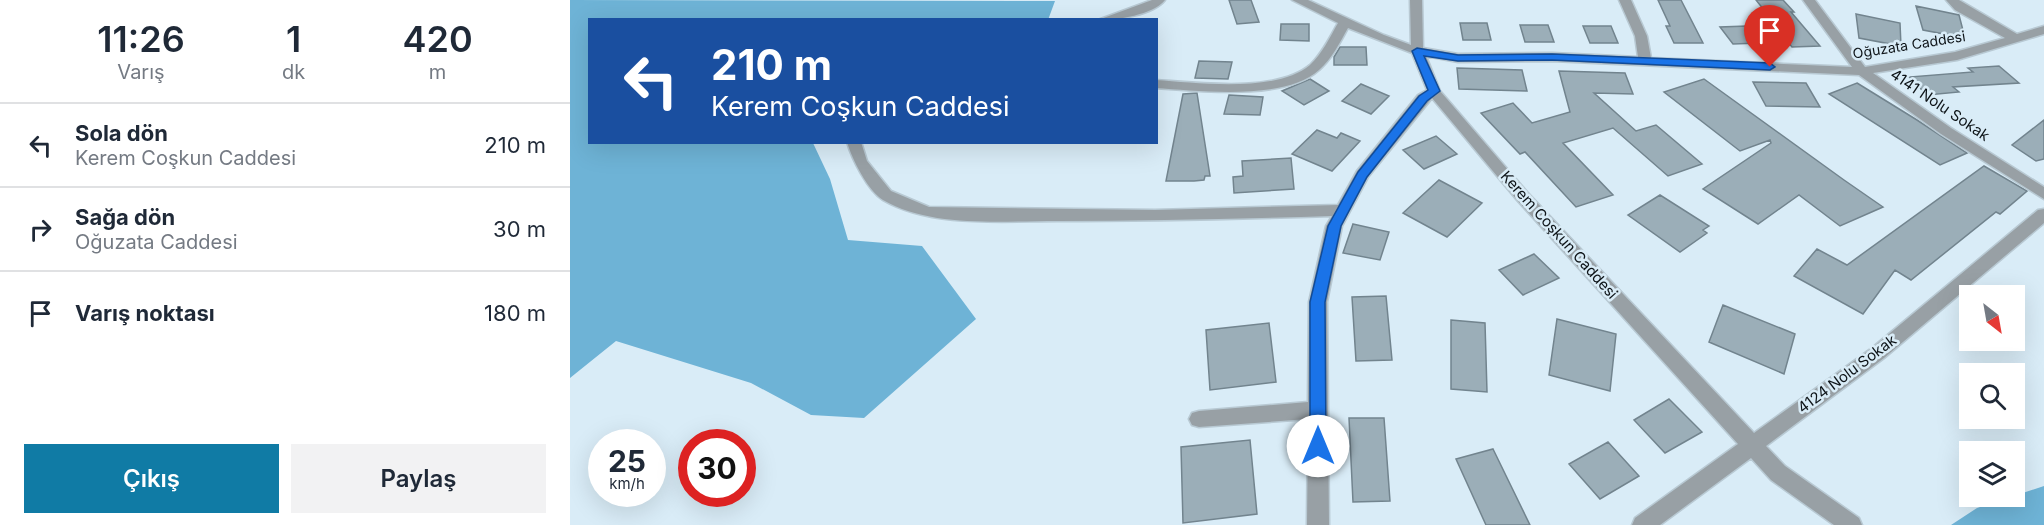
<!DOCTYPE html>
<html lang="tr">
<head>
<meta charset="utf-8">
<style>
	body { margin:0; font-family:Inter,sans-serif; background:#f2f2f3; color:#1f2937; height:100vh; display:flex; flex-direction:column; font-size:22px; white-space:nowrap }
	* { box-sizing:border-box; margin:0 }
	p { font-size:20px; color:#747a83 }
	.icon { flex:none; width:33px; height:33px; fill:none; stroke:currentColor; stroke-width:2; stroke-linecap:round; stroke-linejoin:round }
	.map { position:relative; flex:1; overflow:hidden }
	.side { display:flex; flex-direction:column; background:#fff; width:570px }
	.side>* { flex:none }
	.hud { position:absolute; left:18px; top:18px; width:570px; height:126px; border-radius:0px; box-shadow:0 6px 24px #0002; background:#1a4fa0; color:#fff; overflow:hidden }
	.needle { width:39px; rotate:149deg }
	.fabs { position:absolute; left:1389px; top:285px; display:grid; gap:12px }
	.fabs a { display:grid; place-items:center; width:66px; height:66px; border-radius:0px; background:#fff; box-shadow:0 6px 24px #0002; font-size:30px }
	.speed { position:absolute; left:18px; top:429px; display:flex; gap:12px; font-size:30px; font-weight:700; text-align:center }
	.speed>* { display:grid; place-content:center; width:78px; height:78px; border-radius:50%; background:#fff; box-shadow:0 6px 24px #0002; line-height:1 }
	.speed small { font-size:15px; font-weight:400 }
	.speed .limit { border:9px solid #d22; background:#fff; color:#111 }
	.pin { position:absolute; display:grid; place-items:center; width:51px; height:51px; color:#fff; margin:-62px -26px; border-radius:50% 50% 50% 0; rotate:-45deg; box-shadow:0 0 6px #0007 }
	.pin .icon { rotate:45deg }
	.me { position:absolute; width:66px; margin:-33px; rotate:0deg; stroke-linejoin:round; filter:drop-shadow(0 0 4px #0008) }
	.turn { display:flex; align-items:center; gap:21px; height:126px; padding:0 24px; font-size:27px }
	.turn .icon { width:78px; height:78px; stroke-width:2.5 }
	.turn b { display:block; font-size:42px; line-height:51px }
	.eta { display:flex; justify-content:space-evenly; align-items:center; height:102px; text-align:center }
	.eta b { font-size:36px; font-weight:600; line-height:42px }
	.cta { display:flex; gap:12px; margin-top:auto; padding:12px 24px }
	.cta a { flex:1; height:69px; border-radius:0px; background:#107ba5; color:#fff; font-size:24px; font-weight:600; line-height:69px; text-align:center }
	.cta a+a { background:#f2f2f3; color:#1f2937 }
	ul { padding:0; list-style:none }
	li { display:flex; align-items:center; gap:18px; height:84px; padding:0 24px; border-top:2px solid #e0e1e3 }
	li div { flex:1 }
	li b { display:block; font-size:22px }
	li em { font-style:normal }
	main { display:flex; flex:1; min-height:0 }
	.map>svg:first-child { display:block }
</style>
</head>
<body>
<main>
<section class="side">
<div class="eta">
<div><b>11:26</b><p>Varış</p></div>
<div><b>1</b><p>dk</p></div>
<div><b>420</b><p>m</p></div>
</div>
<ul>
<li><svg class="icon" aria-label="left" viewBox="0 0 24 24"><path d="M17 20v-9H6M10 6l-5 5 5 5"/></svg><div><b>Sola dön</b><p>Kerem Coşkun Caddesi</p></div><em>210 m</em></li>
<li><svg class="icon" aria-label="right" viewBox="0 0 24 24"><path d="M7 20v-9h11M14 6l5 5-5 5"/></svg><div><b>Sağa dön</b><p>Oğuzata Caddesi</p></div><em>30 m</em></li>
<li><svg class="icon" aria-label="arrive" viewBox="0 0 24 24"><path d="M6 21V4h12l-3 4 3 4H6"/></svg><div><b>Varış noktası</b></div><em>180 m</em></li>
</ul>
<div class="cta"><a>Çıkış</a><a>Paylaş</a></div>
</section>
<div class="map">
<svg width="1474" height="525" viewBox="0 0 1474 525">
	<rect width="100%" height="100%" fill="#d9ecf7"/>
	<path fill="#6eb3d6" d="M0,0L485,1L478,20H20V142L243,143L260,179L278,240L352,246L406,319L294,418L241,415L181,383L46,341L0,378Z
		M1474,486V525H1381L1407,508Z"/>
	<path fill="#9baeb8" stroke="#72848e" stroke-width="1.5" d="M659,0H681L689,22L667,24Z
		M1088,0H1111L1133,43H1104L1096,26H1100Z
		M1186,0H1213L1224,12H1221L1250,46L1222,47L1218,42L1163,44L1150,27L1206,25Z
		M1346,6L1389,15L1395,38L1353,30Z
		M1286,14L1330,23L1331,46L1289,38Z
		M890,23H917L921,40H893Z
		M711,24H739V41L710,40Z
		M950,25H978L984,42H955Z
		M1013,26H1041L1048,43H1020Z
		M770,47H796L797,65H764V57Z
		M629,61L662,62L658,79L625,78Z
		M1429,66L1449,83L1383,87L1389,92L1357,95L1339,77L1403,72L1398,68Z
		M887,68L952,70L957,91L889,89Z
		M989,71L1055,73L1063,94L1024,93L1066,131L1086,125L1132,164L1098,176L1043,128L993,143L1043,195L1006,207L955,152L950,154L911,113L943,103L962,123L1000,112Z
		M740,79L759,91L734,105L712,91Z
		M1134,79L1274,180L1313,207L1270,226L1229,195L1188,224L1133,189L1201,143L1200,140L1170,151L1094,92Z
		M1183,82L1236,83L1250,107L1196,106Z
		M1287,83L1347,120L1397,153L1370,165L1259,94Z
		M791,84L819,96L801,114L772,101Z
		M627,93L640,176H635L634,180L624,181H596L613,94Z
		M659,95L693,97L690,115L654,114Z
		M1474,120V159L1466,161L1442,145Z
		M747,130L767,138L771,133L790,141L762,171L722,154Z
		M866,136L887,154L854,169L833,150Z
		M721,158L724,189L664,193L663,177L673,176L672,161Z
		M1414,166L1457,191L1430,214L1426,212L1341,280L1325,270L1293,314L1224,276L1247,249L1277,265Z
		M869,180L912,203L877,237L833,213Z
		M1090,195L1139,226L1133,230L1137,233L1110,252L1058,215Z
		M783,224L819,232L810,260L773,253Z
		M964,254L989,278L953,295L929,270Z
		M816,296L822,360L786,361L782,297Z
		M1153,305L1225,334L1214,374L1139,342Z
		M987,319L1046,334L1040,391L979,375Z
		M881,320L915,323L917,392L881,389Z
		M699,323L706,382L640,390L636,330Z
		M1099,399L1132,432L1095,453L1064,420Z
		M779,418H814L820,501L783,502Z
		M680,440L687,514L613,523L611,447Z
		M1038,442L1069,476L1030,499L999,464Z
		M923,449L960,525H916L886,459Z"/>
	<g fill="none" stroke-linecap="round" stroke-linejoin="round">
		<defs>
			<path id="minor" d="M582,0H595C583,15 547,20 528,20Z
				M722,0H738L814,35L841,45L840,0H852L853,48L888,54L982,53L1068,57L1065,36L1049,0H1061L1077,36L1081,58L1282,67L1233,0H1245L1295,67L1385,52L1435,38L1385,10L1376,0H1389L1447,34L1474,26V34L1387,60L1303,73L1381,128L1474,187V199L1371,134L1289,75L982,61L888,62L856,56L870,91L877,99L957,192L1184,433L1302,348L1468,210L1474,209V223L1314,358L1196,446L1215,466L1289,518L1292,525H1264L1201,480L1181,458L1090,525H1062L1065,518L1168,444L947,200L862,98L798,177L772,226L757,302L759,525H737L738,419L629,427L622,425L619,419L622,413L629,411L738,402L739,302L756,226L762,216C670,219 579,221 487,221C432,221 361,228 313,200C298,191 282,159 277,142H291L297,161L321,191L359,207L585,210L768,205L787,171L848,95L857,90L842,53L778,28C770,42 762,59 749,70C715,101 630,91 586,88V80C628,83 707,93 740,65C752,54 760,37 768,23Z"/>
		</defs>
		<use href="#minor" stroke="#b8c9d3" stroke-width="3"/>
		<use href="#minor" fill="#98a0a5" fill-rule="evenodd"/>
	</g>
	<path fill="#1a73e8" stroke="#114b97" stroke-width="1.5" d="M847,48L888,55L982,54L1200,63L1205,67L1200,70L982,60L888,61L854,56L870,91L857,101L797,177L771,226L755,302L756,446L754,451L748,453L742,451L740,446V302L758,226L788,172L849,96L858,90L842,51Z"/>
	<g text-anchor="middle" stroke-width="5" stroke-linejoin="round" paint-order="stroke">
		<g font-size="14" fill="#0d1317" stroke="#d9ecf7">
			<text transform="translate(1339 45) rotate(-9)" y="5">Oğuzata Caddesi</text>
		</g>
		<g font-size="15" fill="#0d1317" stroke="#d9ecf7">
			<text transform="translate(1370 105) rotate(34)" y="5">4141 Nolu Sokak</text>
			<text transform="translate(989 235) rotate(48)" y="5">Kerem Coşkun Caddesi</text>
			<text transform="translate(1277 374) rotate(-37)" y="5">4124 Nolu Sokak</text>
		</g>
	</g>
</svg>
<div class="fabs">
<a><svg class="needle" viewBox="-14 -14 28 28"><path d="M0-13l5 13h-10z" fill="#e53935"/><path d="M0 13l5-13h-10z" fill="#747a83"/></svg></a>
<a><svg class="icon" aria-label="search" viewBox="0 0 24 24"><circle cx="10" cy="10" r="6"/><path d="M15 15l6 6"/></svg></a>
<a><svg class="icon" aria-label="layers" viewBox="0 0 24 24"><path d="M12 4l9 5-9 5-9-5zM3 14l9 5 9-5"/></svg></a>
</div>
<div class="speed"><div>25<small>km/h</small></div><div class="limit">30</div></div>
<div class="pin" style="left:1200px;top:67px;background:#d93025"><svg class="icon" aria-label="arrive" viewBox="0 0 24 24"><path d="M6 21V4h12l-3 4 3 4H6"/></svg></div>
<svg class="me" style="left:748px;top:446px" viewBox="-20 -20 40 40"><circle r="19" fill="#fff"/><path d="M0-13L10 11 0 6-10 11z" fill="#1a73e8"/></svg>
<div class="hud">
<div class="turn"><svg class="icon" aria-label="left" viewBox="0 0 24 24"><path d="M17 20v-9H6M10 6l-5 5 5 5"/></svg><div><b>210 m</b>Kerem Coşkun Caddesi</div></div>
</div>
</div>
</main>
</body>
</html>
